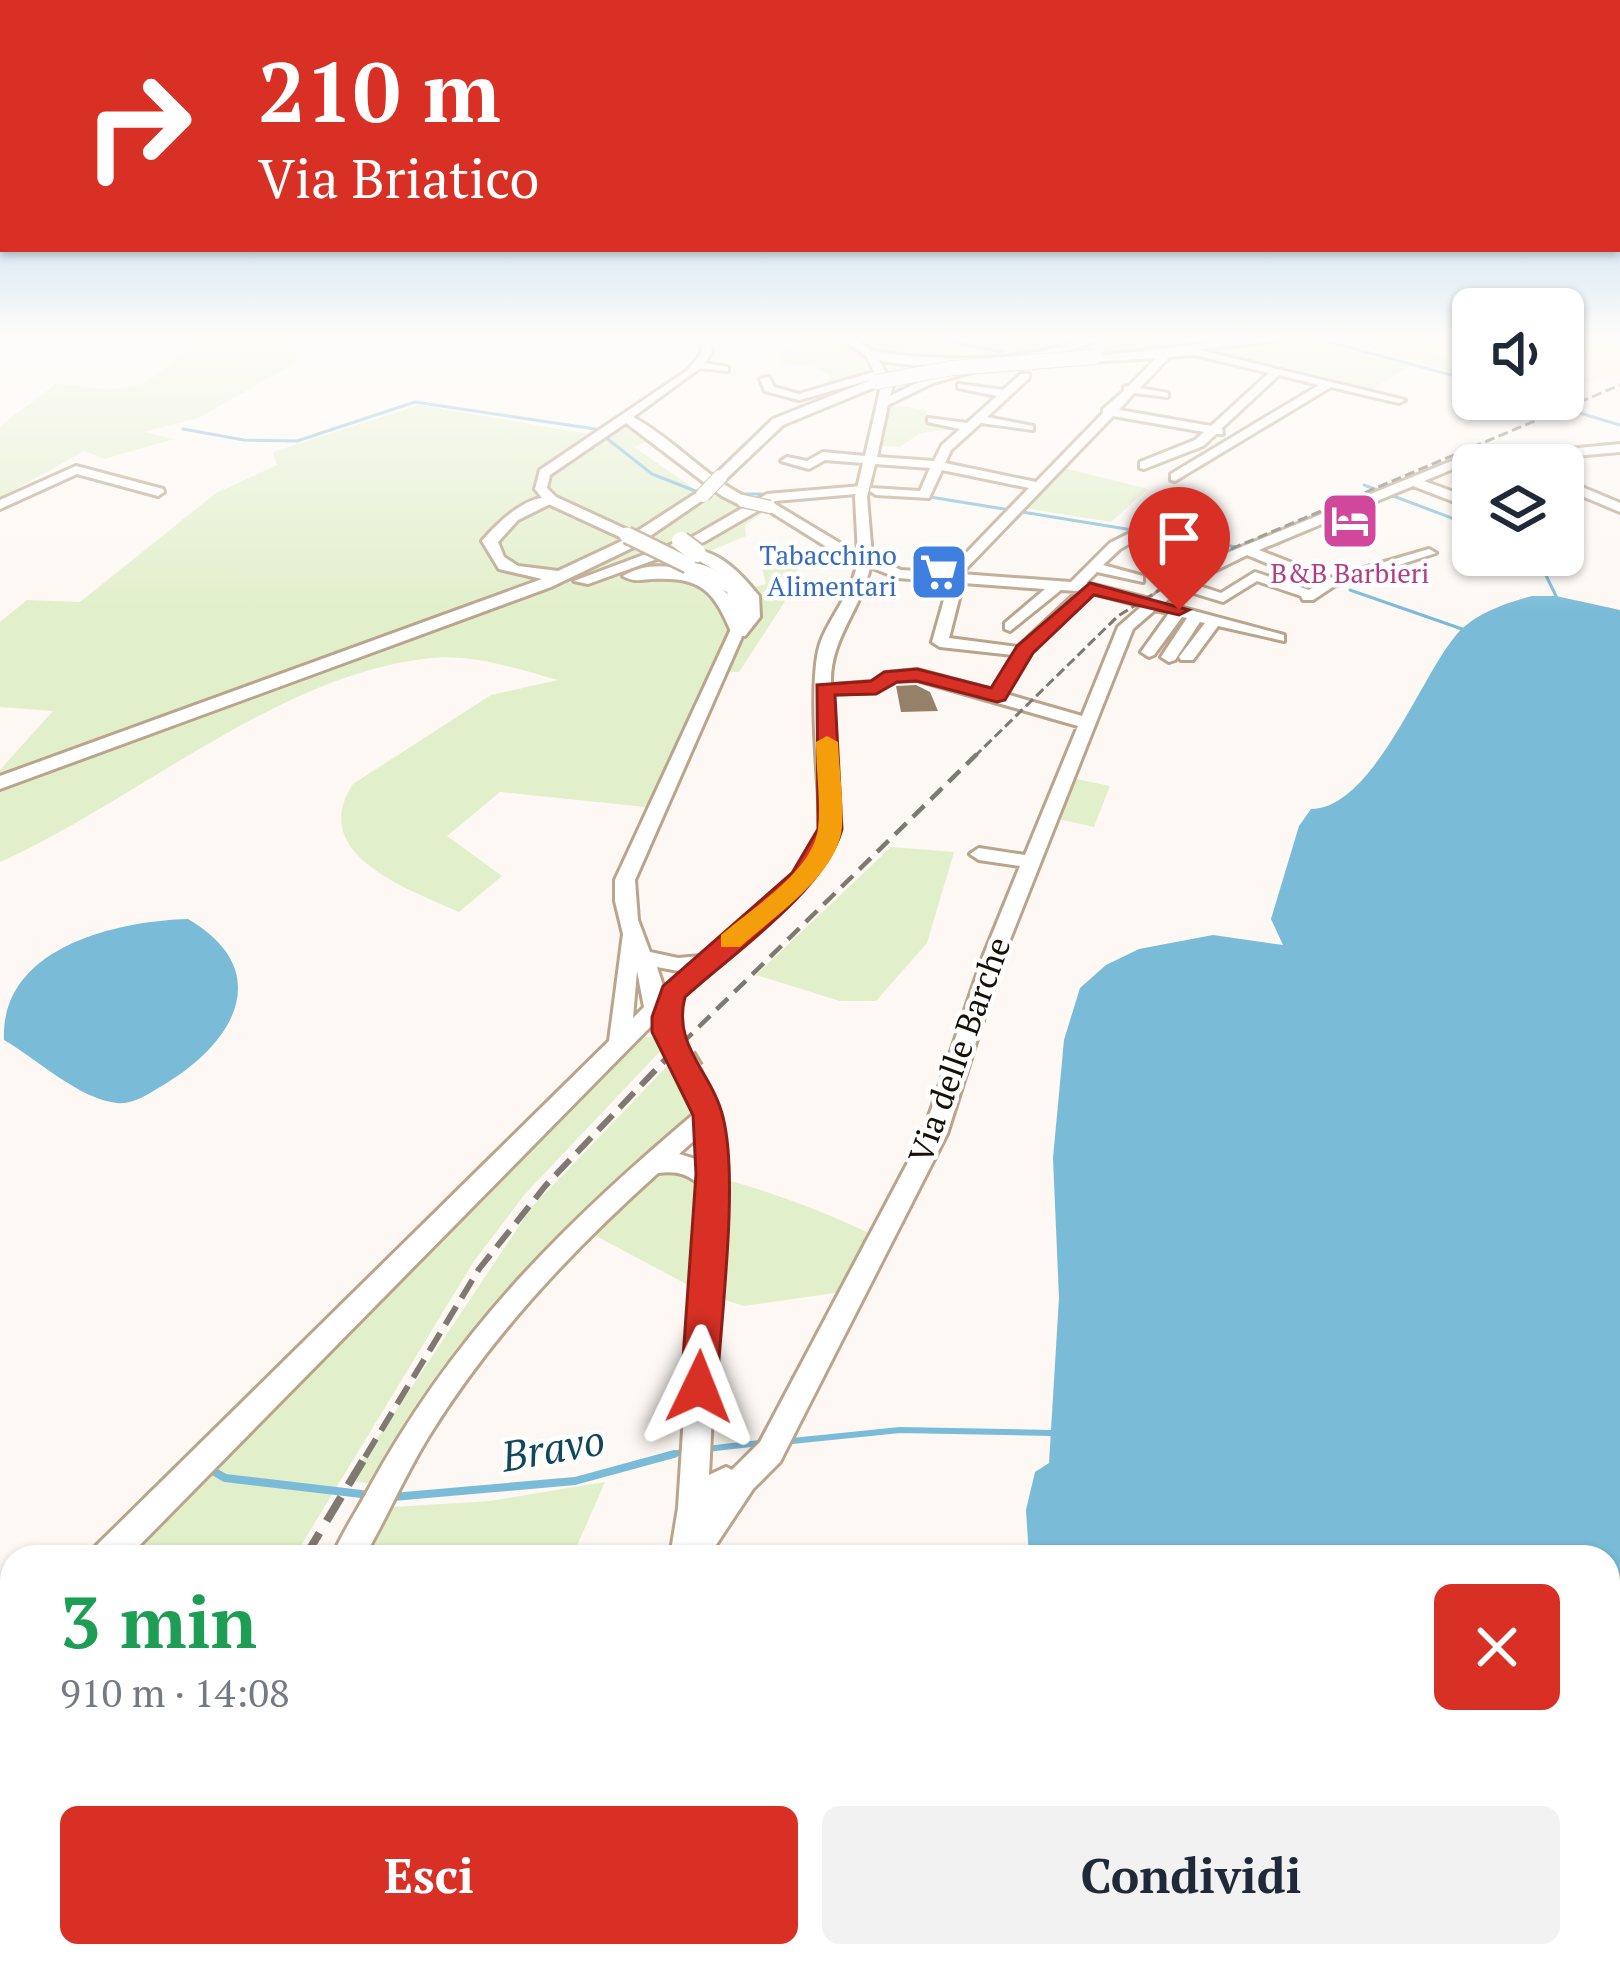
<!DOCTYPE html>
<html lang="it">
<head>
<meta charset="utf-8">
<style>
	body { margin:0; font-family:"PT Serif",serif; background:#f2f2f3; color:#1f2937; height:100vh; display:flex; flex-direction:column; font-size:45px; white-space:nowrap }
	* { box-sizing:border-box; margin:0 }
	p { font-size:39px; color:#747a83 }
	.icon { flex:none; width:66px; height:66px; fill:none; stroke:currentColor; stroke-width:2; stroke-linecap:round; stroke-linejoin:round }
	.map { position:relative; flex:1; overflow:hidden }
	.panel { position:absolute; left:0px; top:1545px; width:1620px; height:423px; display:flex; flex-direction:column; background:#fff; border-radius:36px 36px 0 0; box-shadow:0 3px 9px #0004 }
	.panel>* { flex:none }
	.hud { position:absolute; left:0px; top:0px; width:1620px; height:252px; box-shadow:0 3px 9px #0004; background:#d93025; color:#fff; overflow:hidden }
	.tools { position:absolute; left:1452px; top:288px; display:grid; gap:24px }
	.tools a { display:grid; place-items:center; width:132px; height:132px; border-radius:18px; background:#fff; box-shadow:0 3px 9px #0004; font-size:60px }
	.pin { position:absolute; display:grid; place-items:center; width:102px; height:102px; color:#fff; margin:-123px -51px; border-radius:50% 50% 50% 0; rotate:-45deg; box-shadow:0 0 12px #0007 }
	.pin .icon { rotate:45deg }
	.me { position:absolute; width:132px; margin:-66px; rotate:2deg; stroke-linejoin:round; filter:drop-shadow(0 0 9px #0008) }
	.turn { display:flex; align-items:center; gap:42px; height:252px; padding:0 60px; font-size:54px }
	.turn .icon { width:156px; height:156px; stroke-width:2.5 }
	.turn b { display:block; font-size:84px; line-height:102px }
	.round { display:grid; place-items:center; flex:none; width:126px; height:126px; border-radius:18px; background:#f2f2f3 }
	.headline { display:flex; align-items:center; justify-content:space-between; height:204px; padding:0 60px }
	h1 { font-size:72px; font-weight:700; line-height:90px; color:#1e9e55 }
	.button { display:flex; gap:24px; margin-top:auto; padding:24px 60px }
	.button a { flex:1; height:138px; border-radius:18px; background:#d93025; color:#fff; font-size:48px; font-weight:700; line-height:138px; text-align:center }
	.button a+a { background:#f2f2f3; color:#1f2937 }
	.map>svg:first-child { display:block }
</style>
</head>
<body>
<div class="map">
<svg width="1620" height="1967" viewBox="0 0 1620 1967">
	<rect width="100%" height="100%" fill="#fdf8f3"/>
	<path fill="#feeedb" d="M1400,338H1473V372L1461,368Z
		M1563,338H1620V375L1563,388Z"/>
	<path fill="#e1efca" d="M182,338H305L294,352L297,362L198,418L144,432L174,439L104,459L84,451L0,498V426L57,383C119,393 148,397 188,343Z
		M795,338L849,343L877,376L821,393L831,375L812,366L782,364L780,349L799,348Z
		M847,338H1307L1411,365L1366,393L1195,352L1257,343L1207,347L1167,339L1151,352L902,381L882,373L906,362L871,355Z
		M1335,338H1400L1473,372V378Z
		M419,405L595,435L624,417L657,437L634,447L703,495L733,496L764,512L745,525L746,536L705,553L749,588L766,584L760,561L801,562L784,603L739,672H720L655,808L500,792L447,836L502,876L459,912C411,890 306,855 353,784L491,695L558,680C520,669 472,654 432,658C281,672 135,802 0,862V770L53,711L0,707V622L27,600L80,602L216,493L277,465L273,452Z
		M902,406L926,410L930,423L962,428L920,433L900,447L875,446L885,407Z
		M1056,466L1148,489L1111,522L1018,507Z
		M1072,778L1110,786L1094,827L1054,818Z
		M891,847L954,852L927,943L876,1001H840L756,975Z
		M652,1036L666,1045L525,1194L474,1261L294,1557H107L620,1044Z
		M674,1059L708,1115L653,1163C730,1177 801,1201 871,1234L841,1292L744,1306L703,1293L581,1228L555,1252L388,1485L349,1481L531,1208Z
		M605,1482L572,1557H347L376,1508L490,1501Z
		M12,1834V1956H53L46,1967H0V1851Z"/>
	<path fill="#7abbd7" d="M1532,596H1556L1620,610V1967H1054L1053,1956H1608V1557H1029L1026,1510L1035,1472L1049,1463L1059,1298L1053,1158L1064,1040L1080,988L1106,965L1139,949L1213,935L1283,945L1271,919L1299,826L1311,809C1373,809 1421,675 1457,634C1475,613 1506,603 1532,596Z
		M188,919C278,972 233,1045 160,1087C148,1094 133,1105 117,1103C79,1099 37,1059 4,1040C0,946 119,921 188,919Z"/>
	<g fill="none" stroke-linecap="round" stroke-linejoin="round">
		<path stroke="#7abbd7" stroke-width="3" d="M934,338L1002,352
			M1315,338L1473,381
			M1533,399L1620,425
			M183,429L244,440L297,441L415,402L595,429L652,474L698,492
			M1364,485L1473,526
			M739,494H762
			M924,496L1243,548
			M1536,555L1556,596
			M1350,590L1462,629"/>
		<path stroke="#7abbd7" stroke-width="6" d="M792,1441L900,1430L1051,1433
			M706,1449L760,1443
			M663,1457L682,1452"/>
		<path stroke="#7abbd7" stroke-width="8" d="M213,1471L225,1478L370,1495
			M393,1497L575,1481L674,1454"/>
	</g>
	<path fill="#958069" d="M916,685L930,692L938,711L901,712L896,686Z"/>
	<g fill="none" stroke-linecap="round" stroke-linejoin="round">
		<defs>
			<path id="minor" d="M700,338H710L712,352L704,363L728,367V371L700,368L633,417C675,440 705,477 748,498V504H738L722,496L626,423L550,475L547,488L556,497L632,532V538H622L546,503L535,489L540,470L688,370L702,352Z
				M842,338C871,338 882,365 893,386L890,396L925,379L967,369L972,372L933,383L888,405L877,457L934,461L942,445L960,429L928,422V418L967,423L997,396L958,388V384L1003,390L1021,374H1029V378L987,417L1033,426V430L981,423L951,450L945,463L1036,482L1103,413V409L1124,391V387L1129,386L1156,358L1089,362L1093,357L1195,349L1405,400L1399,403L1331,387L1175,481L1171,480V474L1319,385L1279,375L1222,428L1223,434H1216L1203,446L1144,469L1140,468V462L1195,440L1204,432L1113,416L961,574L1071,582L1110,543L1136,530L1141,531V537L1120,549L1103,565L1143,576V582L1097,572L1086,583L1150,599L1173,581L1212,559L1454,460L1620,444V452L1460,466L1424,481L1462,495V501H1452L1413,486L1259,550L1330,578L1429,549L1436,553L1334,586L1313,600H1303L1301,596L1257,581L1223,602L1180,589L1164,603L1284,635V641L1218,626L1193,660H1181L1179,657L1205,623L1200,622L1175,660L1169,662L1161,657L1187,618L1182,617L1154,655L1149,657L1141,652L1169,613L1155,610L1133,629L1003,957L947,1134L780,1462L753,1489L708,1557H670L678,1508L699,1184C686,1173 675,1171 658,1173C571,1251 491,1336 429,1436C405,1475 387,1517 364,1557H332C341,1535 355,1514 367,1492C452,1335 560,1227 695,1113L679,1072L682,1066H698L720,1115L724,1174L709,1475L726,1467L732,1470L760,1442L923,1134L983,957L1020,866L979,860L970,854L979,848L1025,855L1078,726L917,680L896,681L876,692L832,694L839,829C823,884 711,970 666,1011L663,1022L653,1024L128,1557H92L96,1546L609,1041L623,934L615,901V880L737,616L727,592L683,568V562C714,562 746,585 751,616L635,880L638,920L650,952L678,958L701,956L793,875L816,845L821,829C819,786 807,677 821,641C832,614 850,595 857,566L763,507L775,504L858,554L855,497L863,463L825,460L809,469L781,461L787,457L807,461L823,452L865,456L881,386L877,378L799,400L765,391L760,379L769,377L774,387L799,394L874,372L867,357ZM1195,355L1269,373L1211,426L1119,410L1134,393L1168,397V393L1140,388L1169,357ZM875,464L930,468L920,491L871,488L870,491L876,495L929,498L942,470L1029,488L947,573L901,570L872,557L867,497ZM1247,555L1318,584L1309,590L1255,572L1221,593L1190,583ZM870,567L898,578L949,582L932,642L940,647L1013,655L993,690L917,670L886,673L872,682L831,685C829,639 862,609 870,567ZM963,583L1045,589L1005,623V629L1010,631L1061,590L1078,591L1018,647L949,638ZM1093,593L1142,606L1118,627L1082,716L1006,694L1031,652ZM657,967L684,972L664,989ZM637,971L644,1007L633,1018ZM698,1137L699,1160L679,1154Z
				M76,466L163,489L164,492L158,496L77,474L0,509V500Z
				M1563,479L1620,503V512L1563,488Z
				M12,1635V1674L0,1679V1640Z
				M92,1956H132L127,1967H87Z
				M502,1956H540L537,1967H499Z
				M588,1956H626L623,1967H585Z
				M647,1956H685L683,1967H645Z"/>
			<path id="major" d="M1083,338H1100C1059,364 908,376 865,355L871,351C932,361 1026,364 1083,338Z
				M1253,338H1299L1095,361L1089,357Z
				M876,378L880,379V385L783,425L725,480L713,477L773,419Z
				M862,486L867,487V493L775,501L704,542L588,584L574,581L694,536L767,494Z
				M698,492L710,495L634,547L551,587L0,789V776L542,579L499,569L482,541C498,522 533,488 558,500L518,520L498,542L504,557L518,566L558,571L622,541Z
				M691,550C719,549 743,576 759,596L760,617L745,636H733C714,592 704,576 651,579C639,580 633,582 623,576C662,552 721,575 743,613V597L723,575L691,556Z"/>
		</defs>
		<use href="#minor" stroke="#baa48c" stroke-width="6"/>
		<use href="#major" stroke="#baa48c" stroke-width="6"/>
		<use href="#minor" fill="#fff" fill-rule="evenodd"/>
		<use href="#major" fill="#fff" fill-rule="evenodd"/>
		<path stroke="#7f7972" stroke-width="3" stroke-dasharray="10 4.5" stroke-linecap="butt" d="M974,757L1118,616L1212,557L1620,385"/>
		<path stroke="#7f7972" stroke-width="4.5" stroke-dasharray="16 9" stroke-linecap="butt" d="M663,1062L977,754"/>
		<path stroke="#7f7972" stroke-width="6" stroke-dasharray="21 10" stroke-linecap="butt" d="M365,1457L479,1269L546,1185L666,1059"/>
		<path stroke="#7f7972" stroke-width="8" stroke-dasharray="28 14" stroke-linecap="butt" d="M305,1557L367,1454
			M63,1967L69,1956"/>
		<defs>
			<path id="minor-bridge-far3" d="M743,501L770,507"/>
			<path id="minor-bridge-far2" d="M627,535L688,565"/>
			<path id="minor-bridge-far1" d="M666,1032L684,1062"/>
			<path id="minor-bridge" d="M682,1059L690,1072"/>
			<path id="major-bridge-far1" d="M876,382L953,368L1095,357
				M703,495L720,477"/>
			<path id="major-bridge" d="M681,541L697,553"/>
		</defs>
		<use href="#minor-bridge-far3" stroke="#baa48c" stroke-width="15" stroke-linecap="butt"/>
		<use href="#minor-bridge-far2" stroke="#baa48c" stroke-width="20" stroke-linecap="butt"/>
		<use href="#minor-bridge-far1" stroke="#baa48c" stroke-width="26" stroke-linecap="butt"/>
		<use href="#minor-bridge" stroke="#baa48c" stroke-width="32" stroke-linecap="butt"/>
		<use href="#major-bridge-far1" stroke="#baa48c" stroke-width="16" stroke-linecap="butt"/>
		<use href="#major-bridge" stroke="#baa48c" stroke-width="22" stroke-linecap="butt"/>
		<use href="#minor-bridge-far3" stroke="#fff" stroke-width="12"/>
		<use href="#minor-bridge-far2" stroke="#fff" stroke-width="15"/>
		<use href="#minor-bridge-far1" stroke="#fff" stroke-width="20"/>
		<use href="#minor-bridge" stroke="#fff" stroke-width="26"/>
		<use href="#major-bridge-far1" stroke="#fff" stroke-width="14"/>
		<use href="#major-bridge" stroke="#fff" stroke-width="18"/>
	</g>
	<linearGradient id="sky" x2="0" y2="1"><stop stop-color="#7cb7e1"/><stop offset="0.55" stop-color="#fefcfa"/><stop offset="1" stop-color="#fefcfa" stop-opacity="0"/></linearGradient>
	<rect width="1620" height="614" fill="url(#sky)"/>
	<path fill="#d93025" stroke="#8d1f18" stroke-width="3" d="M1090,583L1189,610L1179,615L1094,595L1033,653L1005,700L997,702L917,681L897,682L876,694L835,695L842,829C825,891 732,954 685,997C672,1046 712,1072 723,1117C739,1180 721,1317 717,1387L712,1398L699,1403L687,1398L681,1387L696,1174L693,1115L652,1032V1017L663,986L792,873L818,829L817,685L871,681L884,672L917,669L991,688L1017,646Z"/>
	<path fill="#f59e0b" d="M827,736L838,742C839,770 844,800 842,827C838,875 773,917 740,947H721V935C752,908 812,872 818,829C821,802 816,770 816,742Z"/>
	<defs>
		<symbol id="hotel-square" viewBox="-11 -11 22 22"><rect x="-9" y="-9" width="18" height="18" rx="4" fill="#d1479c" stroke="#fff"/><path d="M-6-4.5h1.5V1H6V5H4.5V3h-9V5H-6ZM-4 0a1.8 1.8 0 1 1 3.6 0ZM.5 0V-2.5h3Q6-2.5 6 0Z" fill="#fff"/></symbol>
		<symbol id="supermarket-square" viewBox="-11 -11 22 22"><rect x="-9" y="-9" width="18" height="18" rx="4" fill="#3f7fe0" stroke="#fff"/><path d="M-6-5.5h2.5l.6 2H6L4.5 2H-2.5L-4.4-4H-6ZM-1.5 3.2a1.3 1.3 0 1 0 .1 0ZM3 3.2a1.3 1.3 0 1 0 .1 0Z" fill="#fff"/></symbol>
	</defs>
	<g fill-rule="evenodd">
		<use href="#hotel-square" x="1317" y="488" width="66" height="66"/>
		<use href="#supermarket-square" x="906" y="539" width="66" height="66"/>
	</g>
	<g text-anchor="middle" stroke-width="9" stroke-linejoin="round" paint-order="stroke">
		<g font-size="27" fill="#366cbe" stroke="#fff" text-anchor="end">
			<text x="897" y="565">Tabacchino<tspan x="897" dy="31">Alimentari</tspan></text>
		</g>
		<g font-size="27" fill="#b23c85" stroke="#fff">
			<text x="1350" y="583">B&amp;B Barbieri</text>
		</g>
		<g font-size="33" fill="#171007" stroke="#fff">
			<text transform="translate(959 1050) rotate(-70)" y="12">Via delle Barche</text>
		</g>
		<g font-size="42" font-style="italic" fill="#11475c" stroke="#fff">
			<text transform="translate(553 1448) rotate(-10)" y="15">Bravo</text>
		</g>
	</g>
</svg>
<div class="tools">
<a><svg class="icon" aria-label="sound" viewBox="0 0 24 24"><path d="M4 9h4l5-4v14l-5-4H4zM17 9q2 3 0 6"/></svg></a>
<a><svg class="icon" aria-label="layers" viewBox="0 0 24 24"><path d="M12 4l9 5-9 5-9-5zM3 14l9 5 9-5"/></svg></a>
</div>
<div class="pin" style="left:1179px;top:610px;background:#d93025"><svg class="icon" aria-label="arrive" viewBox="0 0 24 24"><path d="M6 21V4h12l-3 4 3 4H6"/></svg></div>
<svg class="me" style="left:699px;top:1387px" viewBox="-20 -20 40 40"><path d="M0-17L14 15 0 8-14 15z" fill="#d93025" stroke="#fff" stroke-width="4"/></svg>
<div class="hud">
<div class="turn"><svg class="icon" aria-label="right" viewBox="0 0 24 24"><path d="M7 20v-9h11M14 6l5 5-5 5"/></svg><div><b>210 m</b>Via Briatico</div></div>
</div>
<section class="panel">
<div class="headline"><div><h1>3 min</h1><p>910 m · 14:08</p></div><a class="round" style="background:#d93025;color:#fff"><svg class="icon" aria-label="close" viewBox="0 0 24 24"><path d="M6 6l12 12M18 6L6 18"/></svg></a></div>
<div class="button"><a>Esci</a><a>Condividi</a></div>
</section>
</div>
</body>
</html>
